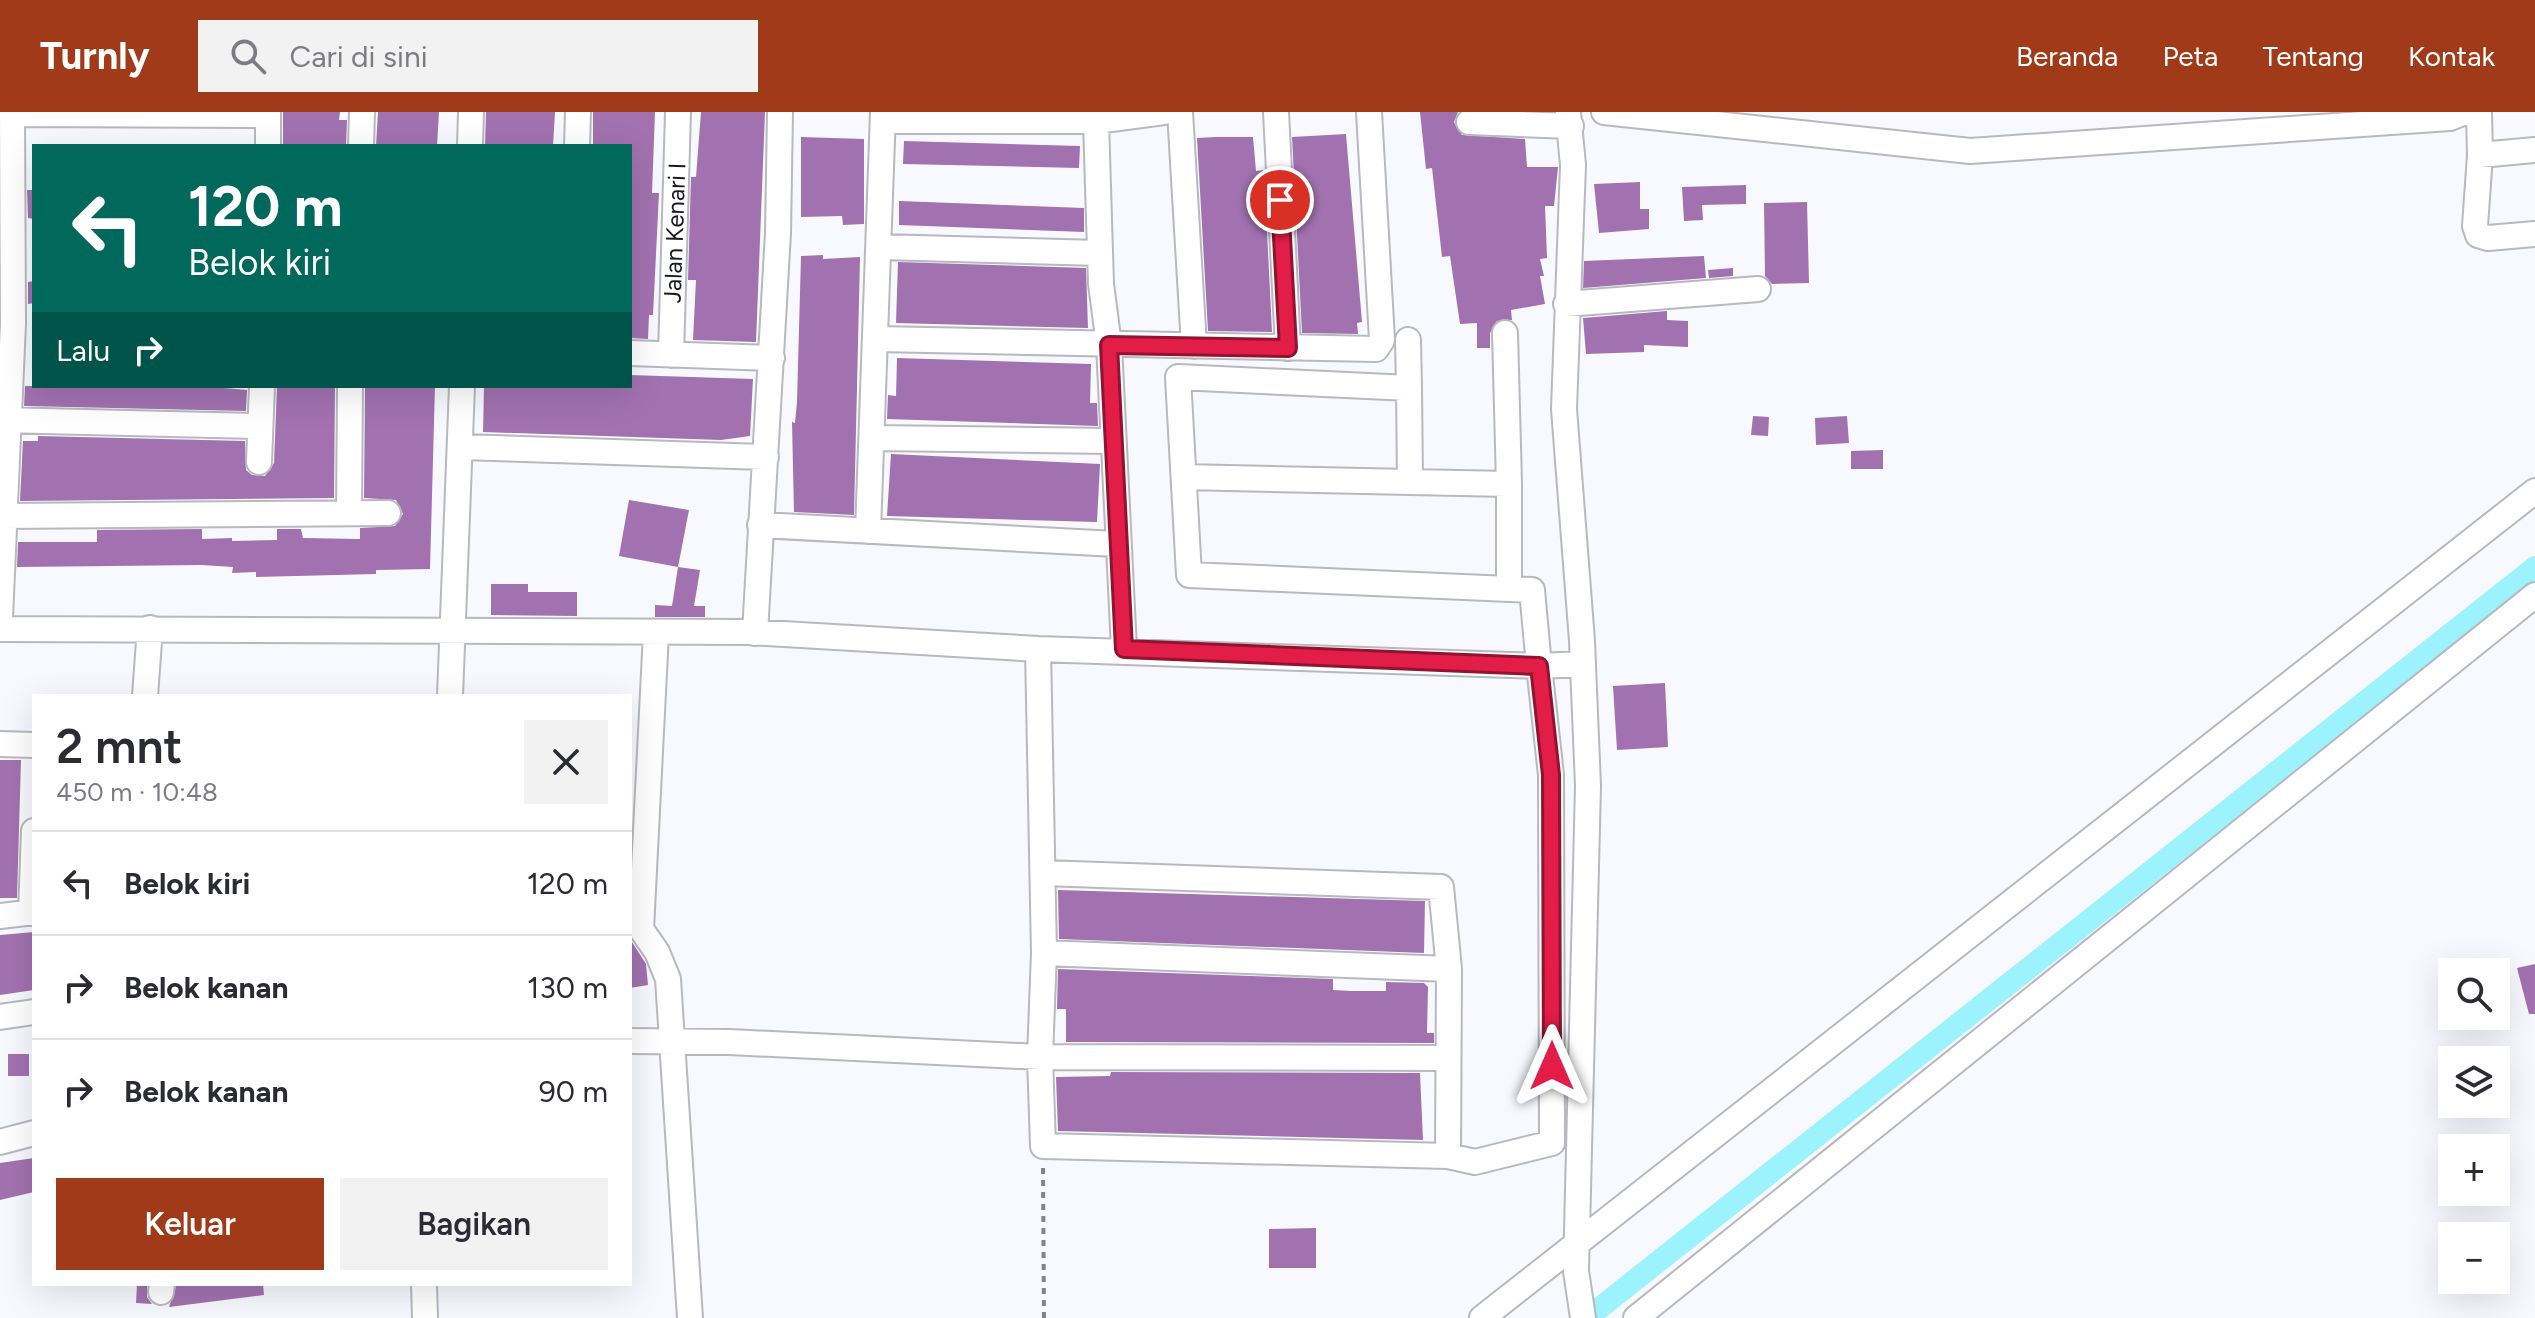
<!DOCTYPE html>
<html lang="id">
<head>
<meta charset="utf-8">
<style>
	body { margin:0; font-family:Figtree,sans-serif; background:#f2f2f3; color:#2b2b33; height:100vh; display:flex; flex-direction:column; font-size:30px; white-space:nowrap }
	* { box-sizing:border-box; margin:0 }
	p { font-size:26px; color:#7c7c81 }
	.icon { flex:none; width:44px; height:44px; fill:none; stroke:currentColor; stroke-width:2; stroke-linecap:round; stroke-linejoin:round }
	.map { position:relative; flex:1; overflow:hidden }
	.details { position:absolute; left:32px; top:582px; width:600px; height:592px; display:flex; flex-direction:column; background:#fff; border-radius:0px; box-shadow:0 8px 32px #0002 }
	.details>* { flex:none }
	.banner { position:absolute; left:32px; top:32px; width:600px; height:244px; border-radius:0px; box-shadow:0 8px 32px #0002; background:#00695c; color:#fff; overflow:hidden }
	.tools { position:absolute; left:2438px; top:846px; display:grid; gap:16px }
	.tools a { display:grid; place-items:center; width:72px; height:72px; border-radius:0px; background:#fff; box-shadow:0 8px 32px #0002; font-size:40px }
	.pin { position:absolute; display:grid; place-items:center; width:68px; height:68px; color:#fff; margin:-34px; border:4px solid #fff; border-radius:50%; box-shadow:0 2px 8px #0007 }
	.me { position:absolute; width:88px; margin:-44px; rotate:0deg; stroke-linejoin:round; filter:drop-shadow(0 0 6px #0008) }
	.turn { display:flex; align-items:center; gap:28px; height:168px; padding:0 24px; font-size:36px }
	.turn .icon { width:104px; height:104px; stroke-width:2.5 }
	.turn b { display:block; font-size:56px; line-height:68px }
	.then { display:flex; align-items:center; height:76px; padding:0 24px; background:#0003; gap:16px; font-size:30px }
	.round { display:grid; place-items:center; flex:none; width:84px; height:84px; border-radius:0px; background:#f2f2f3 }
	.summary { display:flex; align-items:center; justify-content:space-between; height:136px; padding:0 24px }
	h1 { font-size:48px; font-weight:600; line-height:60px }
	.cta { display:flex; gap:16px; margin-top:auto; padding:16px 24px }
	.cta a { flex:1; height:92px; border-radius:0px; background:#a13a19; color:#fff; font-size:32px; font-weight:600; line-height:92px; text-align:center }
	.cta a+a { background:#f2f2f3; color:#2b2b33 }
	ul { padding:0; list-style:none }
	li { display:flex; align-items:center; gap:24px; height:104px; padding:0 24px; border-top:2px solid #e1e1e2 }
	li div { flex:1 }
	li b { display:block; font-size:30px }
	li em { font-style:normal }
	header { display:flex; align-items:center; gap:48px; box-sizing:border-box; height:112px; padding:0 40px; background:#a13a19; color:#fff }
	header strong { font-size:38px }
	nav { display:flex; gap:44px; margin-inline-start:auto; font-size:28px }
	.search { width:560px; height:72px; background:#f2f2f3; display:flex; align-items:center; gap:20px; box-sizing:border-box; padding:0 28px; border-radius:0px; color:#7c7c81; font-size:30px }
	.map>svg:first-child { display:block }
</style>
</head>
<body>
<header>
<strong>Turnly</strong>
<div class="search"><svg class="icon" aria-label="search" viewBox="0 0 24 24"><circle cx="10" cy="10" r="6"/><path d="M15 15l6 6"/></svg>Cari di sini</div>
<nav><a>Beranda</a><a>Peta</a><a>Tentang</a><a>Kontak</a></nav>
</header>
<div class="map">
<svg width="2535" height="1206" viewBox="0 0 2535 1206">
	<rect width="100%" height="100%" fill="#f8f9ff"/>
	<g fill="none" stroke-linecap="round" stroke-linejoin="round">
		<path stroke="#9cf3fd" stroke-width="22" d="M1587,1206L2535,455"/>
	</g>
	<path fill="#a272b0" d="M283,0H340L339,8H347L346,34H283Z
		M378,0H439L437,34H376Z
		M486,0H555L553,34H485Z
		M593,0H655L652,81H659L653,203H649L648,227L630,226V34H593Z
		M701,0H765L756,230L693,228L696,168H688L691,65H696Z
		M1420,0H1458L1454,10L1462,23L1525,27L1527,55H1558L1554,94H1545L1547,146L1540,147L1544,164H1540L1545,192L1511,198L1512,208L1497,209L1490,221V236H1477V211L1460,212L1450,144L1442,145L1432,56L1426,57Z
		M1346,22L1362,210L1357,211L1358,222L1302,221L1292,25Z
		M801,25L864,27V112L843,113L842,104L801,105Z
		M1216,25H1253L1256,59L1264,58L1272,220L1208,219L1197,26Z
		M904,29L1080,34L1079,56L903,52Z
		M1640,70V97H1649V117L1599,121L1594,72Z
		M1746,73V92L1702,93L1703,108L1684,109L1682,75Z
		M27,78H34V107L28,106Z
		M899,89L1084,96V120L899,113Z
		M1807,90L1809,171L1772,172L1765,164L1764,91Z
		M823,143V147L860,145L854,403L794,400L792,310L795,311L797,290L801,144Z
		M1704,144L1706,166L1583,176L1584,149Z
		M898,150L1086,156L1088,216L896,211Z
		M1733,156V164L1709,166L1708,158Z
		M34,169V191L28,192V170Z
		M1667,199V208L1688,209V235L1644,233V240L1586,242L1583,206Z
		M897,246L1091,252L1090,291H1097L1098,314L887,307L888,283L896,284Z
		M630,263L753,267L750,324L721,328L483,320L484,274H630Z
		M25,274H201L247,278L246,299L24,294Z
		M277,274H335L334,386L20,389L23,329H38V324L245,329L246,358L252,363L265,364L274,351Z
		M365,274H435L430,457L376,458V462L256,465V460L232,461L233,455L202,453L17,455L18,430H97V418L202,417V427L232,426V429L277,428V417H301L303,426L360,427V416L395,414L403,402L396,388L364,386Z
		M1753,304L1769,305L1768,324L1751,323Z
		M1847,304L1849,331L1816,333L1815,306Z
		M1883,338V357H1851V339Z
		M891,342L1100,352L1097,410L887,404Z
		M629,388L689,398L678,455L619,444Z
		M678,455L700,458L694,494H705V505H655V493L672,494Z
		M491,472H528V480H577V504L491,503Z
		M1665,571L1668,635L1617,638L1613,574Z
		M0,648H21L17,786H0Z
		M1058,778L1425,789L1424,841L1059,827Z
		M34,820V878L0,883V823Z
		M630,827L646,852L648,873L630,876Z
		M2535,852V902H2529L2517,856Z
		M1058,857L1333,867V878L1351,879H1386V870L1424,871L1428,875L1427,921H1434V931L1066,930V897H1057Z
		M8,942H29V964H8Z
		M1111,960L1420,961L1423,1028L1058,1019L1056,965L1110,964Z
		M34,1046V1080L0,1088V1051Z
		M1316,1116V1156H1269V1117Z
		M137,1172H147V1185L152,1192L136,1191Z
		M177,1172H263L264,1183L169,1195Z"/>
	<g fill="none" stroke-linecap="round" stroke-linejoin="round">
		<defs>
			<path id="street" d="M1180,0L1194,234
				M1276,0L1288,236
				M1568,0L1573,53L1564,297L1582,529L1588,674L1576,1159L1583,1206
				M1604,0L1970,39L2450,6L2465,0
				M2479,0L2480,43L2475,114L2478,123L2488,126L2535,122
				M12,2L268,3
				M883,9H1096L1164,0
				M1096,9L1101,172L1109,233L1124,537
				M1469,10L1571,14
				M268,34V0
				M361,34L362,0
				M470,34L471,0
				M577,34L578,0
				M2480,43L2535,38
				M881,135L1100,141
				M1566,192L1758,177
				M1505,221L1509,372
				M877,227L1376,237L1382,228L1369,0
				M1408,228L1409,276
				M630,241L772,246
				M671,243L678,0
				M0,308L260,314
				M872,326L1112,329
				M461,335L766,345
				M259,350L262,274
				M1184,365L1410,370L1409,276L1178,265L1189,463L1532,478L1539,554L1583,552
				M1410,370L1509,372V477
				M349,401L350,274
				M0,404L388,401
				M760,413L1116,432
				M868,419L883,0
				M0,506L13,212L12,0
				M0,517L748,520L1038,537L1539,554L1551,663L1552,1031L1475,1050L1448,1044
				M656,521L641,817L657,840L668,867L690,1206
				M755,521L778,121L780,0
				M1038,537L1044,841L1040,945L1043,1034L1448,1044L1449,857L1441,775L1043,761
				M145,584L150,516
				M450,584L462,274
				M0,632L34,633
				M31,801L34,719
				M0,804L34,800
				M1044,841L1449,857
				M0,905L34,900
				M630,929L729,930L1040,945L1447,946
				M0,1030L34,1021
				M424,1172L425,1206
				M161,1180L162,1172
				M1482,1206L2535,379
				M1636,1206L2535,483"/>
		</defs>
		<use href="#street" stroke="#b7b9bf" stroke-width="28"/>
		<path stroke="#838488" stroke-width="4" stroke-dasharray="6 6" stroke-linecap="butt" d="M1043,1056L1044,1206"/>
		<use href="#street" stroke="#fff" stroke-width="24"/>
	</g>
	<g fill="none" stroke-linecap="round" stroke-linejoin="round">
		<defs>
			<path id="route" d="M1280,88L1288,236L1109,233L1124,537L1539,554L1551,663L1552,954"/>
		</defs>
		<use href="#route" stroke="#92132f" stroke-width="20"/>
		<use href="#route" stroke="#e11d48" stroke-width="14"/>
	</g>
	<g text-anchor="middle" stroke-width="6" stroke-linejoin="round" paint-order="stroke">
		<g font-size="24" fill="#191a1c" stroke="#fff">
			<text transform="translate(675 121) rotate(-88)" y="8">Jalan Kenari I</text>
		</g>
	</g>
</svg>
<div class="tools">
<a><svg class="icon" aria-label="search" viewBox="0 0 24 24"><circle cx="10" cy="10" r="6"/><path d="M15 15l6 6"/></svg></a>
<a><svg class="icon" aria-label="layers" viewBox="0 0 24 24"><path d="M12 4l9 5-9 5-9-5zM3 14l9 5 9-5"/></svg></a>
<a>+</a>
<a>−</a>
</div>
<div class="pin" style="left:1280px;top:88px;background:#d93025"><svg class="icon" aria-label="arrive" viewBox="0 0 24 24"><path d="M6 21V4h12l-3 4 3 4H6"/></svg></div>
<svg class="me" style="left:1552px;top:954px" viewBox="-20 -20 40 40"><path d="M0-17L14 15 0 8-14 15z" fill="#e11d48" stroke="#fff" stroke-width="4"/></svg>
<div class="banner">
<div class="turn"><svg class="icon" aria-label="left" viewBox="0 0 24 24"><path d="M17 20v-9H6M10 6l-5 5 5 5"/></svg><div><b>120 m</b>Belok kiri</div></div>
<div class="then">Lalu<svg class="icon" aria-label="right" viewBox="0 0 24 24"><path d="M7 20v-9h11M14 6l5 5-5 5"/></svg></div>
</div>
<section class="details">
<div class="summary"><div><h1>2 mnt</h1><p>450 m · 10:48</p></div><a class="round"><svg class="icon" aria-label="close" viewBox="0 0 24 24"><path d="M6 6l12 12M18 6L6 18"/></svg></a></div>
<ul>
<li><svg class="icon" aria-label="left" viewBox="0 0 24 24"><path d="M17 20v-9H6M10 6l-5 5 5 5"/></svg><div><b>Belok kiri</b></div><em>120 m</em></li>
<li><svg class="icon" aria-label="right" viewBox="0 0 24 24"><path d="M7 20v-9h11M14 6l5 5-5 5"/></svg><div><b>Belok kanan</b></div><em>130 m</em></li>
<li><svg class="icon" aria-label="right" viewBox="0 0 24 24"><path d="M7 20v-9h11M14 6l5 5-5 5"/></svg><div><b>Belok kanan</b></div><em>90 m</em></li>
</ul>
<div class="cta"><a>Keluar</a><a>Bagikan</a></div>
</section>
</div>
</body>
</html>
